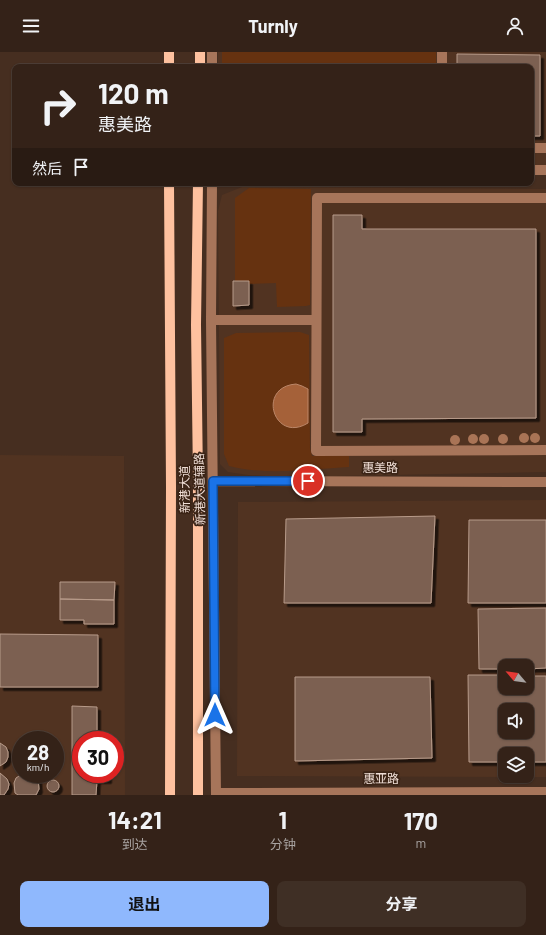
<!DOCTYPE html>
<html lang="zh">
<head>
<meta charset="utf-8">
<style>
	body { margin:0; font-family:Barlow,"Noto Sans SC",sans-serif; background:#3f2f25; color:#f1f3f6; height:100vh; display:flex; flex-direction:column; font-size:15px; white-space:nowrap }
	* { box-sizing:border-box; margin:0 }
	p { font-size:13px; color:#a9a4a2 }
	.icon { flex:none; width:22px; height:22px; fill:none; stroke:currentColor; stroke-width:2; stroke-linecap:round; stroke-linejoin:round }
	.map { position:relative; height:743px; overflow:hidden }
	.sheet { display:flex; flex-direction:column; background:#342218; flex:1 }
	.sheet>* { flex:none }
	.top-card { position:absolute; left:12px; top:12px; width:522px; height:122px; border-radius:8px; box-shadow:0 1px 3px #0004,0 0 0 1px #4e3f37; background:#342218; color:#f1f3f6; overflow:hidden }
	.needle { width:26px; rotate:299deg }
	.tools { position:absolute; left:498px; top:607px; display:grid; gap:8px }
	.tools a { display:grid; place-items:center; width:36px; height:36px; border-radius:8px; background:#342218; box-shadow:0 1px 3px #0004,0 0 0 1px #4e3f37; font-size:20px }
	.speed { position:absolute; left:12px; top:679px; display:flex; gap:8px; font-size:20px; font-weight:700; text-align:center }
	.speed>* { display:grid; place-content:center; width:52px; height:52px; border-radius:50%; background:#342218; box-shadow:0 1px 3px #0004,0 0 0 1px #4e3f37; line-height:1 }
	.speed small { font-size:10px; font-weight:400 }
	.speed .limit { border:6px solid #d22; background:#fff; color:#111 }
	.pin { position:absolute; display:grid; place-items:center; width:34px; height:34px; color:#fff; margin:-17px; border:2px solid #fff; border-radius:50%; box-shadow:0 1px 4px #0007 }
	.me { position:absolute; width:44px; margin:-22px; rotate:0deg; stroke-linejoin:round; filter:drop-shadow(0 0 3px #0008) }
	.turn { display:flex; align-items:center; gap:14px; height:84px; padding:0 20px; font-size:18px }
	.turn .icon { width:52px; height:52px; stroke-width:2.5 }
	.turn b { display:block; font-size:28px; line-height:34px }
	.then { display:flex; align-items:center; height:38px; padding:0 20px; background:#0003; gap:8px; font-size:15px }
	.eta { display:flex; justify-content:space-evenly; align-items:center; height:68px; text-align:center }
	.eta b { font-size:24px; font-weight:700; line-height:28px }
	.button { display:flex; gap:8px; margin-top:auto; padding:8px 20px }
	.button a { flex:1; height:46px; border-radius:8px; background:#8fb8fd; color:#111; font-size:16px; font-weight:700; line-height:46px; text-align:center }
	.button a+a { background:#3f2f25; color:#f1f3f6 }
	header { display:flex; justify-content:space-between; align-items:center; height:52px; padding:0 20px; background:#342218; font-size:18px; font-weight:700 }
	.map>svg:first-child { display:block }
</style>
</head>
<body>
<header><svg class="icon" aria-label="menu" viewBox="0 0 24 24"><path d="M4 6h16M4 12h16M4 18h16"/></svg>Turnly<svg class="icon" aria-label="person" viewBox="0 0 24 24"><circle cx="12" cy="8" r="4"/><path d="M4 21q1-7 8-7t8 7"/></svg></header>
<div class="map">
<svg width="546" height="743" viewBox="0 0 546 743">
	<defs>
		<filter id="shadow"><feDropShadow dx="3.5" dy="3.5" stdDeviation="0" flood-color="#0009"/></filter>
	</defs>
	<rect width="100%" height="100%" fill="#462e20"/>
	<path fill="#513321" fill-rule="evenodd" d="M218,0H546V113H531V15H218Z
		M242,135L546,137V420L281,425L248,423L228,420L220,412L218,159L222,143Z
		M0,403L124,404L125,743H0ZM21,688H55V722H21ZM81,688H115V722H81Z
		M546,448V725L237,724L238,450ZM505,614H527V636H505ZM505,658H527V680H505ZM505,702H527V724H505Z"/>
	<path fill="#663210" d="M222,0H436V15H222Z
		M249,136L311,137L310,253L306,254L277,255L276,231L249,232V229H235V146Z
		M300,280L309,283L310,396L312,404H349V415C312,417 266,424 229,414L224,402V286L236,281Z"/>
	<path fill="#a56139" stroke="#bb8668" d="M296,332L302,334L308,337V371C274,392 256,335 296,332Z"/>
	<path fill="#7b6051" stroke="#b89b8a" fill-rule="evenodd" filter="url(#shadow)" d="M457,2L540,3V84H531V15H457Z
		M333,163H362V177H536V366L362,367V380H333Z
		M233,229H249V253L233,254Z
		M435,464L431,551H284L286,467Z
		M469,468H546V551H468Z
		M60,530H115L114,548L60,547Z
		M60,547L114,548V572H84V568H60Z
		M546,556V616L527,617V614H505V617H479L478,557Z
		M0,582L98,583V635H0Z
		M468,623H505V636H527V624H546V710H527V702H505V710H469ZM505,658H527V680H505Z
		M295,625H430L432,706L295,709Z
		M72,654L97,655V688H81V722H108V728H97L96,743H72Z
		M0,691L6,695L8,700V705L6,710L0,714Z
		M21,691V713L17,710L14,701L15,696Z
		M0,721L7,727L9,732L8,737L4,743H0Z
		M22,722H32L38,727L39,737L36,743H18L15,741L14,731L16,726Z
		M47 734a6 6 0 1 1 12 0a6 6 0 1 1-12 0Z"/>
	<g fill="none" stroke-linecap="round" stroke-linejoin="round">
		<path stroke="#a7755a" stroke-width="10" d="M212,15V0
			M442,15V0
			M531,96H546
			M531,118H546
			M212,131L211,268L216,743
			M546,146H317L316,399L546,398
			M211,268H316
			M213,429L546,430
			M216,741L546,740"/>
		<path stroke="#fec19f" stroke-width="10" d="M169,0V15
			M200,15V0
			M169,131L171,435L170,743
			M198,743V428L196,273L198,131"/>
	</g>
	<g fill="#a97456">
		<circle cx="524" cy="386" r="5"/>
		<circle cx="535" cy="386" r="5"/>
		<circle cx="473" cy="387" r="5"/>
		<circle cx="484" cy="387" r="5"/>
		<circle cx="503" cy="387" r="5"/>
		<circle cx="455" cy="388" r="5"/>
	</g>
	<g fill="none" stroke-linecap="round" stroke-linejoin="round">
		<defs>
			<path id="route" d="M215,663L213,429H308"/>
		</defs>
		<use href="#route" stroke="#114b97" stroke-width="10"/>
		<use href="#route" stroke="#1a73e8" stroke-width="7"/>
	</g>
	<g text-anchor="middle" stroke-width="3.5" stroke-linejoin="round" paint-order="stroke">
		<g font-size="12" fill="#efded6" stroke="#3b2416">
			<text x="380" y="420">惠美路</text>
			<text transform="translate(185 437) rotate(-90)" y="4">新港大道</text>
			<text transform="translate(200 437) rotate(-91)" y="4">新港大道辅路</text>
			<text x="381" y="731">惠亚路</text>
		</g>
	</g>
</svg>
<div class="tools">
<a><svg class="needle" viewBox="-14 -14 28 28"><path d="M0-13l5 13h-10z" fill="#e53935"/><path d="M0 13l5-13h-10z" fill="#a9a4a2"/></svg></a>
<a><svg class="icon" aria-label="sound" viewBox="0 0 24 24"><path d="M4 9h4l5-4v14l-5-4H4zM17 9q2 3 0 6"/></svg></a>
<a><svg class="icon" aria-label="layers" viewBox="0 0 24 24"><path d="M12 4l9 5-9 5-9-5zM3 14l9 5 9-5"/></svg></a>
</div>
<div class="speed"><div>28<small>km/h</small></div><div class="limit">30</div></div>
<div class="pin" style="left:308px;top:429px;background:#d93025"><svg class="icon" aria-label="arrive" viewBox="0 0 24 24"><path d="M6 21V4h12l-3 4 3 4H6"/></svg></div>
<svg class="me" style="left:215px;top:663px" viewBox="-20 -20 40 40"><path d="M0-17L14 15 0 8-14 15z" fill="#1a73e8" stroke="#fff" stroke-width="4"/></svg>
<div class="top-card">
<div class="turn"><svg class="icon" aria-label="right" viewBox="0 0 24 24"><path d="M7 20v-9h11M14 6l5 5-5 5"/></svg><div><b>120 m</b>惠美路</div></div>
<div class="then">然后<svg class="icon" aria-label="arrive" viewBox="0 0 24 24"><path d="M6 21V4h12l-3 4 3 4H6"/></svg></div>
</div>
</div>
<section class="sheet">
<div class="eta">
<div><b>14:21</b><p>到达</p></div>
<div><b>1</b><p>分钟</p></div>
<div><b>170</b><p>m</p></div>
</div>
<div class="button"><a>退出</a><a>分享</a></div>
</section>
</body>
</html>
